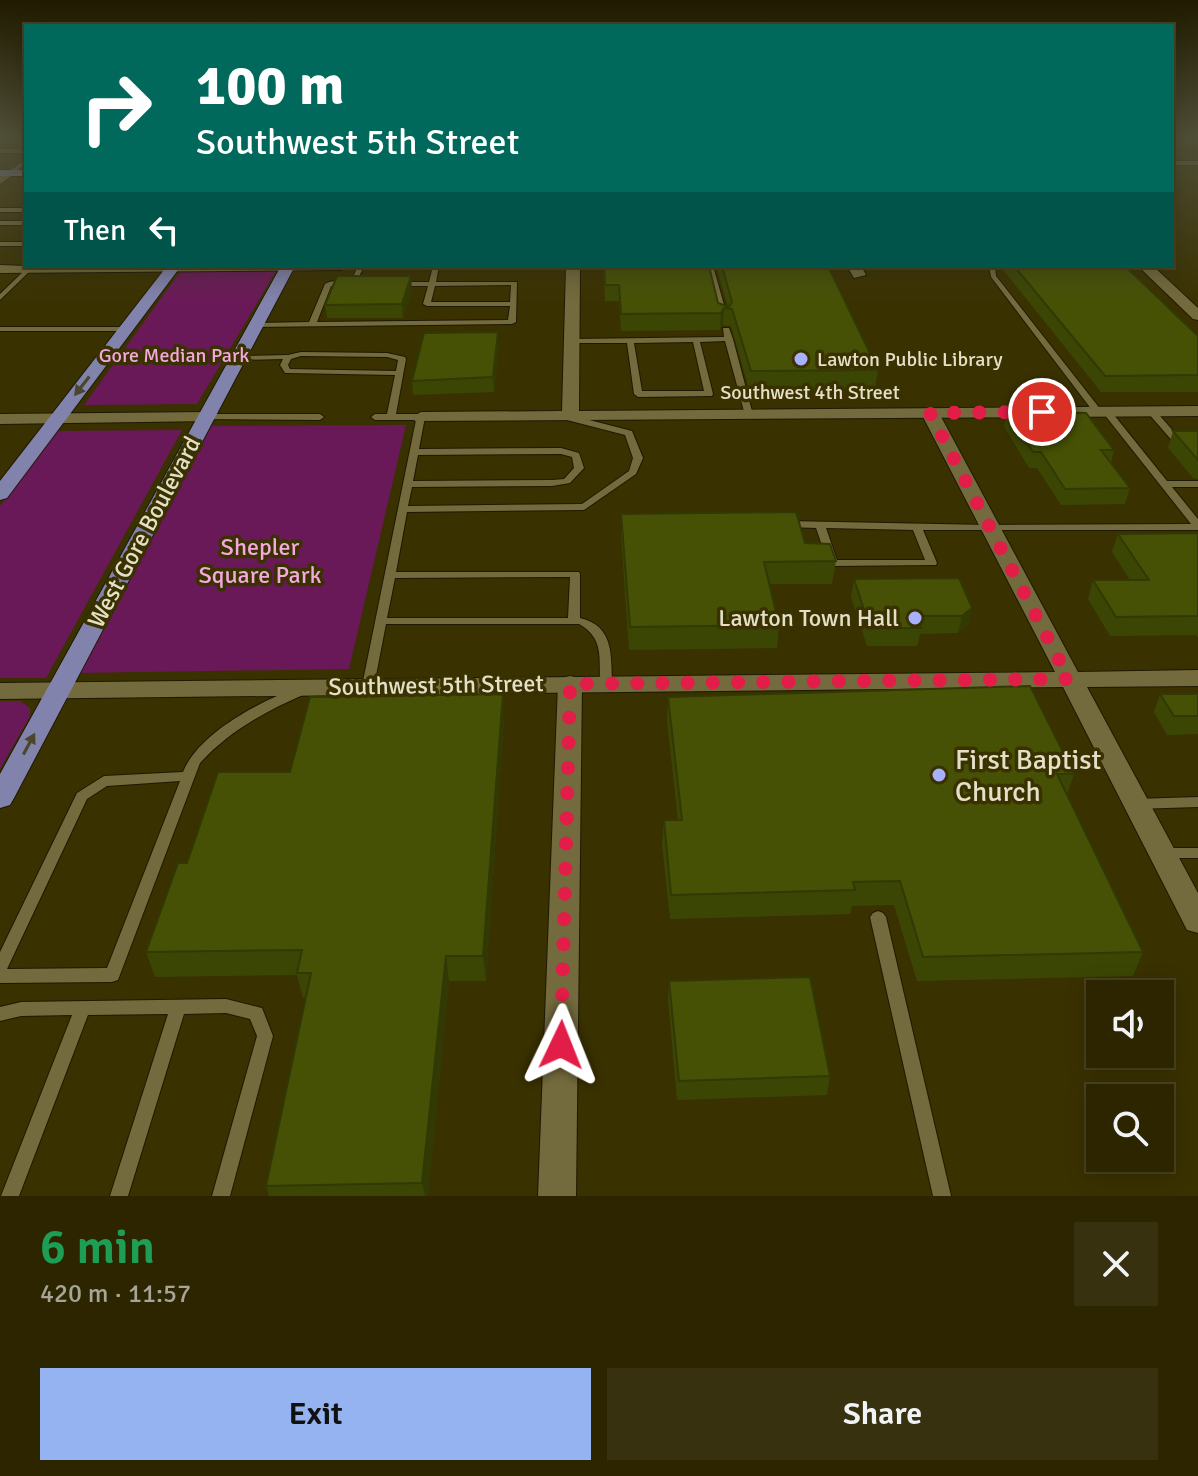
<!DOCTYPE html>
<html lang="en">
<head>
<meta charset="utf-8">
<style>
	body { margin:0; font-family:Signika,sans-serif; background:#38310f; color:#f1f3f6; height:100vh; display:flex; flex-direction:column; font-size:30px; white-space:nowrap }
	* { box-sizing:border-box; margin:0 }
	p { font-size:26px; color:#a6a599 }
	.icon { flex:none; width:44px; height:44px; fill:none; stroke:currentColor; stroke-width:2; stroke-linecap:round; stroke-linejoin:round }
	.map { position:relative; height:1196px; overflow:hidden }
	.panel { display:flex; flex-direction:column; background:#2c2500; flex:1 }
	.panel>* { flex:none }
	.banner { position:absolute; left:24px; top:24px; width:1150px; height:244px; border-radius:0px; box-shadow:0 4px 20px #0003,0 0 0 2px #484222; background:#00695c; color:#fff; overflow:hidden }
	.fabs { position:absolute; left:1086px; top:980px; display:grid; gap:16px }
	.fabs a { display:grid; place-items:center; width:88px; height:88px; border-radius:0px; background:#2c2500; box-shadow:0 4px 20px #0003,0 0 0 2px #484222; font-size:40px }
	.pin { position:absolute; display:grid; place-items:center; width:68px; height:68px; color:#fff; margin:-34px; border:4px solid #fff; border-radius:50%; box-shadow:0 2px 8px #0007 }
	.me { position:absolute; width:88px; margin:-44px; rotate:2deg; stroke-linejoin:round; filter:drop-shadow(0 0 6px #0008) }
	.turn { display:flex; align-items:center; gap:28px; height:168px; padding:0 40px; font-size:36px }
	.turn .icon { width:104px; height:104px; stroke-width:2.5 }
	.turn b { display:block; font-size:56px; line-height:68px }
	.then { display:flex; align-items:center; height:76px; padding:0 40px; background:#0003; gap:16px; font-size:30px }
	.round { display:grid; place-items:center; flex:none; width:84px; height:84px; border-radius:0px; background:#38310f }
	.overview { display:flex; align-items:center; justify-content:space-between; height:136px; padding:0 40px }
	h1 { font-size:48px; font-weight:600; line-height:60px; color:#1e9e55 }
	.cta { display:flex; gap:16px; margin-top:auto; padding:16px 40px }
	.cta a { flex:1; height:92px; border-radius:0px; background:#95b2f1; color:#111; font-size:32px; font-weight:600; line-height:92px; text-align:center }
	.cta a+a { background:#38310f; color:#f1f3f6 }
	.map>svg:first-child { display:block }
</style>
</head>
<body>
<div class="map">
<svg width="1198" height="1196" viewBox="0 0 1198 1196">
	<rect width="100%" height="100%" fill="#3a3100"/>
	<path fill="#6a1958" d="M276,271L197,404L84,405L180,272Z
		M406,425L349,669L76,673L206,426Z
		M182,430L46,678H0V506L55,431Z
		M0,701H20L30,708V716L0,769Z"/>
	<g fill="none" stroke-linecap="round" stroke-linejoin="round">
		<defs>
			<path id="service" d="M0,149H26V153H0Z
				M26,159V164L12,174H8V172Z
				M1172,161H1198V165H1172Z
				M0,208H26V212H0Z
				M0,221H26V225H0Z
				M0,242H26V246H0Z
				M358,266H364L355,285H351L350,284Z
				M433,266H439L436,282H517L516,322L512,324L256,327L252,325L256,323L309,322L325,284C330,280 344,280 349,284L346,286H331L317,322L508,320L510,306H427L423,304L428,286H399L396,284L399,282H429ZM511,285L510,302H431L435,286Z
				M707,266H713L728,319L727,321L720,319Z
				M989,266H995L996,276L1101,410V414H1095L991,277Z
				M27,268L32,269L0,300V294Z
				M0,327H126L130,329L126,331H0Z
				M723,328H729L733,339L753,415L752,417H746L745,415L725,341L700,342L713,394L712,396L638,397L634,394L627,343H572L568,341L572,339L724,337ZM693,342L704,391H642L634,343Z
				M301,352L387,353L405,357L406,359L396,414H421L425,417L419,449L561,448L579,453L584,468L570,483L552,486L412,487L408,506L582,504L629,471L633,458L625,435L563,419V415L566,414L632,431L643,458L636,474L584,510L407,512L396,572H579L580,574V618C614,626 611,655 612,683L610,686L606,687L600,683C599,658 604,638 579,624H386L374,686L372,689H364L362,686L416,420H375L371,417L375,414H387L395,375L288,373H285L280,365L283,359L237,360L233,358L237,356L288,355ZM301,356L387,357L398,360L396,371L290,369L288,365L291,359ZM561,454L572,457L574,468L564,479L552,480L413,481L418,455ZM570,577L568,618H387L395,578Z
				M1151,408L1154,409L1181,440V444H1175L1148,413L1147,411Z
				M1107,409L1110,410L1167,481H1198V487H1172L1198,519V530H923L937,563L936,565L833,566L828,563L816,528L787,527L782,524L787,521L988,525L1191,524L1104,414L1103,412ZM826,528L913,530L925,560H837Z
				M206,414H320L324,417L320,420L203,419L202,417Z
				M301,687L305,688L307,691L305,694C266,711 229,731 200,763L118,980L112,982L0,983V952L77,793L104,776L183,772C198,733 263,699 301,687ZM180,781L107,968L7,969L87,799L107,786Z
				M1198,797V807L1135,809L1130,808L1128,804L1130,800L1135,799Z
				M1163,848H1198V858H1163L1158,857L1156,853L1158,849Z
				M878,911L883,913L886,917L951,1196H933L870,917L873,913Z
				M226,999L262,1008L273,1036L230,1196H212L257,1036L250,1019L226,1013L184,1014L128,1196H110L168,1014L88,1015L19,1196H1L72,1015L21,1016L0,1021V1007L21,1002Z"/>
			<path id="minor" d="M6,171L16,173L0,184V175Z
				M0,265L26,266H348L341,270L0,273Z
				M566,266H580L579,411L1198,406V416L415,421L412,417L421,412L562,411Z
				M847,266H861L866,275L854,278Z
				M206,412L215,417L212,421L0,424V414Z
				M570,676L579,678L582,684L576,1196H538L558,684L561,678Z"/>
			<path id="tertiary" d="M1138,266H1153L1198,308V320L1193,319Z
				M930,408L939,413L1078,672L1198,670V686L1087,687L1198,893V933L1187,930L1063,687L0,699V683L1055,672L921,413Z"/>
			<path id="primary" d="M0,170H26V176H0Z
				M167,266H181L7,498L0,500V481Z
				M281,266H295L14,798L10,805L0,808V774Z"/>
		</defs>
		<use href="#service" stroke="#1e1903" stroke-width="2"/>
		<use href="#minor" stroke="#1e1903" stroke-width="2"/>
		<use href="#tertiary" stroke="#1e1903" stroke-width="2"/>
		<use href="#primary" stroke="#1e1903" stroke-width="2"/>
		<use href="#service" fill="#736a3d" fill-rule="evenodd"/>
		<use href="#minor" fill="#736a3d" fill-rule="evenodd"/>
		<use href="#tertiary" fill="#736a3d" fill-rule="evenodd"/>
		<use href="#primary" fill="#8283ad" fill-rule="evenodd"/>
	</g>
	<path fill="#3c4604" d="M603,266H709L718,303L728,307L718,272V266H828L878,370L875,388L749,389L731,326L723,325L720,330L621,331L619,301H605Z
		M1000,266H1125L1198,336V392H1101Z
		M412,289L403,318H327L325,305Z
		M499,347L494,392L413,395L412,381Z
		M1007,411L1114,450L1111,463L1130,488L1125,504L1061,505L1037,468H1029L1004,426Z
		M1173,431H1198V479L1193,478L1168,448Z
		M621,514L805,543L836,561L832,584H769L779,625L777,648L629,650L621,536Z
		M1198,533V638L1196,635L1110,636L1088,599L1093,580H1130L1112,552L1118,534Z
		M854,579L972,608L968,625L958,633L920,634L917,646H867L851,597Z
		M503,694L504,718L486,981H449L428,1196H269L266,1186L306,998H303L297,975L155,977L146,952L290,772Z
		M1160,694H1198V734L1167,735L1154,712Z
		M668,697L1074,774L1067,795L1143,952L1133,976L917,981L894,905L852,906L850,914L670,919L662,844L664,820H678L667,720Z
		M669,981L830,1076L827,1095L677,1100L668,1000Z"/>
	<path fill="#313904" d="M411,276L412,289L403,318L402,304Z
		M724,308L723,325L720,330L721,313Z
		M498,332L499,347L494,392L493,377Z
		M972,608L968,625L958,633L962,616Z
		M503,694L504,718L486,981L483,956Z
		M446,956L449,981L428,1196H425L422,1183Z"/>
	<path fill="#465105" stroke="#313904" stroke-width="2" d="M604,266H709L718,303L729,307L732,302L722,266H828L878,370L751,371L732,309L724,308L721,313L621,314L619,285H605Z
		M1014,266H1125L1198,336V375L1105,376Z
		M337,276H411L402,304L325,305Z
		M498,332L493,377L412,381L424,333Z
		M1007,411L1086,413L1114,450H1101L1130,488L1065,489L1041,452H1033Z
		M1173,431H1198V460Z
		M796,512L805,543L830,544L836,561L764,562L779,625L630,627L621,514Z
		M1198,533V616L1116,617L1093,580H1149L1118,534Z
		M959,578L972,608L962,616H916L921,628H870L854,579Z
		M1030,686L1074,774H1057L1143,952L923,957L900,881L853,882L855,890L671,895L664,820H682L668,697Z
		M503,694L483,956H446L422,1183L266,1186L311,973H297L302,950L146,952L178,863H187L218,772H290L310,697Z
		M1160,694H1198V716H1174Z
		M810,977L830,1076L679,1081L669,981Z"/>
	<defs><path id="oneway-solid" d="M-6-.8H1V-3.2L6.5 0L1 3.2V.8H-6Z" transform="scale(2)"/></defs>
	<g fill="#4c462b">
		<use href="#oneway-solid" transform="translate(82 386) rotate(128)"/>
		<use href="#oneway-solid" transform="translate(29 744) rotate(-62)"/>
	</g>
	<linearGradient id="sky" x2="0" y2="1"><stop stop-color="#201b00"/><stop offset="0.45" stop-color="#4f4e37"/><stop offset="1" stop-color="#4f4e37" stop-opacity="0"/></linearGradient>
	<rect width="1198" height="304" fill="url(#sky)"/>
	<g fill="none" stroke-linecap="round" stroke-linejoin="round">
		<path stroke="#e11d48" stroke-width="14" stroke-dasharray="0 25.2" d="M561,1045L570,684L1069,679L930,413L1042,412"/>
	</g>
	<g fill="#a7b1fc" stroke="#3a3100" stroke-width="3">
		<circle cx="801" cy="359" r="8"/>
		<circle cx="915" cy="618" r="8"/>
		<circle cx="939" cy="775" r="8"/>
	</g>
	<g text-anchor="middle" stroke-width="7" stroke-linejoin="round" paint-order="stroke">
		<g font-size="20" fill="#f4a8dd" stroke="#3a3100">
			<text x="174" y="362">Gore Median Park</text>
		</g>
		<g font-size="20" fill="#e4e0c8" stroke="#3a3100" text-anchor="start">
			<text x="817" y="366">Lawton Public Library</text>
		</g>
		<g font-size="20" fill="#e4e0c8" stroke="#3a3100">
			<text x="810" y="399">Southwest 4th Street</text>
		</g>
		<g font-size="24" fill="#e4e0c8" stroke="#3a3100">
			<text transform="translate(144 532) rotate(-62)" y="8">West Gore Boulevard</text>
			<text transform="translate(436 685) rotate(-1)" y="8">Southwest 5th Street</text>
		</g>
		<g font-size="24" fill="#f4a8dd" stroke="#3a3100">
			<text x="260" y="555">Shepler<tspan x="260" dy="28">Square Park</tspan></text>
		</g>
		<g font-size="24" fill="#e4e0c8" stroke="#3a3100" text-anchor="end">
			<text x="899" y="626">Lawton Town Hall</text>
		</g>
		<g font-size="28" fill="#e4e0c8" stroke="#3a3100" text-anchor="start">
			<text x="955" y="769">First Baptist<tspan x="955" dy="32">Church</tspan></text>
		</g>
	</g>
</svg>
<div class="fabs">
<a><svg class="icon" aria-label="sound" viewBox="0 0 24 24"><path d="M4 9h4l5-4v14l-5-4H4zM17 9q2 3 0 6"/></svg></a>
<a><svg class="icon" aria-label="search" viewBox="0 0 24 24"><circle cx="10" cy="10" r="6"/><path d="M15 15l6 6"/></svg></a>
</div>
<div class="pin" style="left:1042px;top:412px;background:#d93025"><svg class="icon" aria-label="arrive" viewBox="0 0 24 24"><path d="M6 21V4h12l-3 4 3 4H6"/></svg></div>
<svg class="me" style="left:561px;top:1045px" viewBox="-20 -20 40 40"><path d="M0-17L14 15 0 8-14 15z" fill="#e11d48" stroke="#fff" stroke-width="4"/></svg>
<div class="banner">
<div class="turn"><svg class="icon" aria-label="right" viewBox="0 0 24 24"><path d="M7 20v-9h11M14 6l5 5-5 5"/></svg><div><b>100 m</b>Southwest 5th Street</div></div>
<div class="then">Then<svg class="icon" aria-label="left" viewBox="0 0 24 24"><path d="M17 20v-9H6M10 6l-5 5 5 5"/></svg></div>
</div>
</div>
<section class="panel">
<div class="overview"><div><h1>6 min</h1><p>420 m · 11:57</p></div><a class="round"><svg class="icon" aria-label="close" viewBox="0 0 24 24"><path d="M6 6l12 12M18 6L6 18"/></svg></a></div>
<div class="cta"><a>Exit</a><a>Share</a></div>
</section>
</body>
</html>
